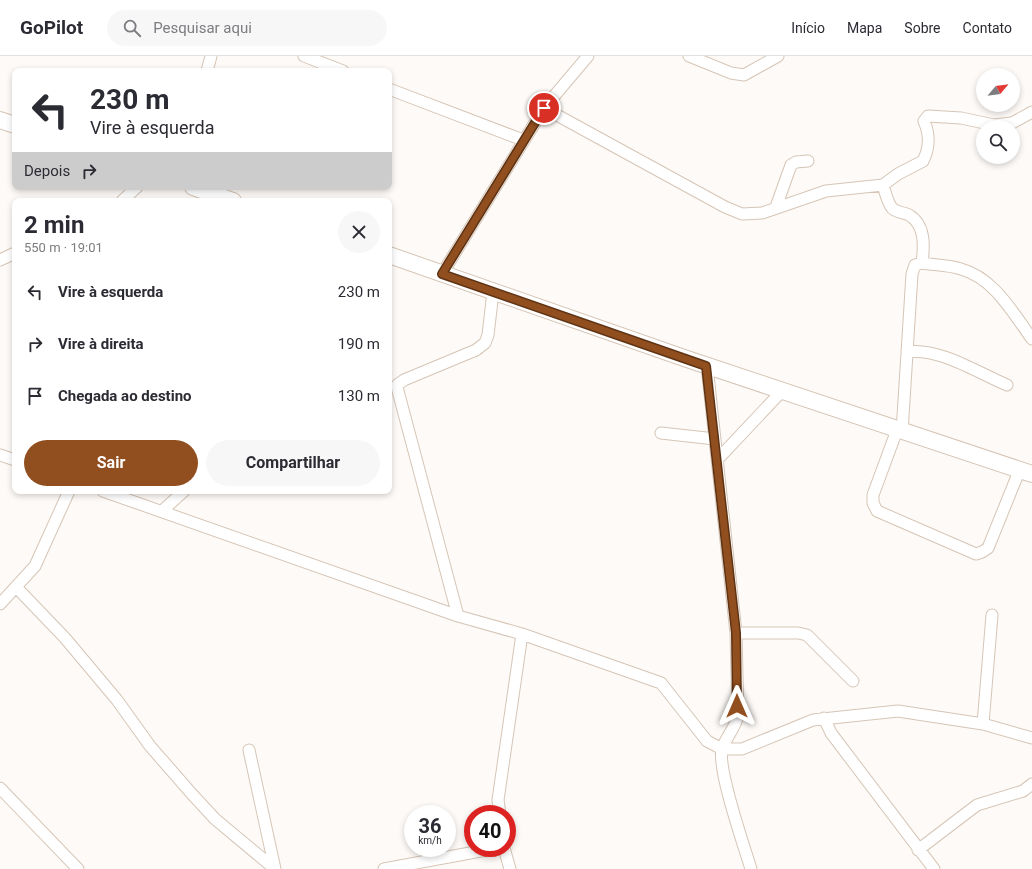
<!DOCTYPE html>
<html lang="pt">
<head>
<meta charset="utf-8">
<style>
	body { margin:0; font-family:Roboto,sans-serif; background:#f7f7f7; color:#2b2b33; height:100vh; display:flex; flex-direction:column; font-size:15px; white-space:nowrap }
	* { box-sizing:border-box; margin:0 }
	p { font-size:13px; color:#7c7c81 }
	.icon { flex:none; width:22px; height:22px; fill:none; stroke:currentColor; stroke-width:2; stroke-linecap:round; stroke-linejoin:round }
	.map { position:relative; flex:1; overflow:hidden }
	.sheet { position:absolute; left:12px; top:142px; width:380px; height:296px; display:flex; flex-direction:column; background:#fff; border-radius:8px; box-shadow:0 2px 6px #0003 }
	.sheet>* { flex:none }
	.hud { position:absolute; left:12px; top:12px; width:380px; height:122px; border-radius:8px; box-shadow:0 2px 6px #0003; background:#fff; color:#2b2b33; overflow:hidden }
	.needle { width:26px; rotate:61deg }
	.fabs { position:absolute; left:976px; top:12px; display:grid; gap:8px }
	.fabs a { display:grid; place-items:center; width:44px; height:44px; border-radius:50%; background:#fff; box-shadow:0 2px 6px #0003; font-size:20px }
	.speed { position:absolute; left:404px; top:749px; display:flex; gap:8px; font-size:20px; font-weight:700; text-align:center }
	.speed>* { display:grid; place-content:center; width:52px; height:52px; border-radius:50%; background:#fff; box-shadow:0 2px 6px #0003; line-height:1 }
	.speed small { font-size:10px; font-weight:400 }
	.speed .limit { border:6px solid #d22; background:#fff; color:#111 }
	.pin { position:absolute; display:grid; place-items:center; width:34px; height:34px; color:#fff; margin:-17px; border:2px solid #fff; border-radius:50%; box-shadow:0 1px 4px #0007 }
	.me { position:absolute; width:44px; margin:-22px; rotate:0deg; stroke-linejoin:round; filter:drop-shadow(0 0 3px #0008) }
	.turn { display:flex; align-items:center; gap:14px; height:84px; padding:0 12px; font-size:18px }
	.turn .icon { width:52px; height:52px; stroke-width:2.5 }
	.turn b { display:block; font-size:28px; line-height:34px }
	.then { display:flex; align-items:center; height:38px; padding:0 12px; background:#0003; gap:8px; font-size:15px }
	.round { display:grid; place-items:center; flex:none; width:42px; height:42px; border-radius:21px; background:#f7f7f7 }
	.head { display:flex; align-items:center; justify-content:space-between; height:68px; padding:0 12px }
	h1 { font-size:24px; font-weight:700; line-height:30px }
	.cta { display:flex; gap:8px; margin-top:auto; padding:8px 12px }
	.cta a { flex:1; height:46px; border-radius:24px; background:#914e1e; color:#fff; font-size:16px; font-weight:700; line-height:46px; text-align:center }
	.cta a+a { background:#f7f7f7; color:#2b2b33 }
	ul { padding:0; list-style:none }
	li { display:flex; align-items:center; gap:12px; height:52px; padding:0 12px }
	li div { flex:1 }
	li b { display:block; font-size:15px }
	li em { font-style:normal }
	header { display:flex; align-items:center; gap:24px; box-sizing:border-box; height:56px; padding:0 20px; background:#fff; border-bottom:1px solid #e1e1e2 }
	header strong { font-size:19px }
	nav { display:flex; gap:22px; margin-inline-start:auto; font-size:14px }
	.search { width:280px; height:36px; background:#f7f7f7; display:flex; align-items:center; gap:10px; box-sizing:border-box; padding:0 14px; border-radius:22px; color:#7c7c81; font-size:15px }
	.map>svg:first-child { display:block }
</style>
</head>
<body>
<header>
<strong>GoPilot</strong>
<div class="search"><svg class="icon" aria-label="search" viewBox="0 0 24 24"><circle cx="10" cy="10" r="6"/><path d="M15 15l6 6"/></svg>Pesquisar aqui</div>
<nav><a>Início</a><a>Mapa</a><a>Sobre</a><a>Contato</a></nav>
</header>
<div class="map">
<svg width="1032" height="813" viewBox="0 0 1032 813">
	<rect width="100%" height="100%" fill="#fdfaf7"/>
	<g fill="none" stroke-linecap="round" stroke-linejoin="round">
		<defs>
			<path id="minor" d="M304,0L343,15
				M689,0L731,17L744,19L778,0
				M207,15L211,0
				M389,33L523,84
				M544,52L725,151L742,158L762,157L826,135L883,129L898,118L923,105C930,91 930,79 924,65L928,60L961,62L994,69L1012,67L1032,56
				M883,129C885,135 887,146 892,152C897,157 903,156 909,159C926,169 924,191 922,207
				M122,145L137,131
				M776,151L791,109L796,106L808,105
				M0,204L15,197
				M442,218L544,52L588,0
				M907,296C939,291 978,317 1007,329
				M707,310L736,577L738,660C735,672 725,683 722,693C717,713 744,790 751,813
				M897,374L873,439V447L877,455L976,498L982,496L988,492L1020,413
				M902,376L912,218L915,209L922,207C934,209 949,209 961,213C994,222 1013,257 1032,283
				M661,377L715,383
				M0,399L15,404
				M717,404L782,335
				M103,435L458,560L522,578L661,627L707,685L722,693H742L813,664L898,655L983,668L1032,682
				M162,455L184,435
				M16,531L65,582L117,644L150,690L191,737L215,763L275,813
				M0,548L35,510L69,435
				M458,560L398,335L397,329L404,324L476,294L485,287L488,279L493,236
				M736,577H798L807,579L853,625
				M824,662L831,677L934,813
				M983,668L992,559
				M249,694L275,813
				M0,732L78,813
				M500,758L498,744L522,578
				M504,792L510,813
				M918,794L977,749L1023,735L1032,728
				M384,813L497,792"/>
			<path id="highway" d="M0,64L15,69
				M193,131L233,145
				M389,199L687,303L1032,418"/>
		</defs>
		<use href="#minor" stroke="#d6c5b6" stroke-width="13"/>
		<use href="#highway" stroke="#d6c5b6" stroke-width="18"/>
		<use href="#minor" stroke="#fff" stroke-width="11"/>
		<use href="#highway" stroke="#fff" stroke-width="16"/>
	</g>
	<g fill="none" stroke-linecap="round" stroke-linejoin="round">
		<defs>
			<path id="route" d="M544,52L442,218L706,310L736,577L737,650"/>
		</defs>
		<use href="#route" stroke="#5e3314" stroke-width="10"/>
		<use href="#route" stroke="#914e1e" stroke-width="7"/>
	</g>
</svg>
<div class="fabs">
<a><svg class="needle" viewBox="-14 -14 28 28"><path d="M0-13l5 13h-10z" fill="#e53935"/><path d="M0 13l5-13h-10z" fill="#7c7c81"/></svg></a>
<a><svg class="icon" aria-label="search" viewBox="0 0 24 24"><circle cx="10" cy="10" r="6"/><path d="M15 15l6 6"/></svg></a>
</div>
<div class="speed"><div>36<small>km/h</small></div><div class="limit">40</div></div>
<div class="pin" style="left:544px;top:52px;background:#d93025"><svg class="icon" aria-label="arrive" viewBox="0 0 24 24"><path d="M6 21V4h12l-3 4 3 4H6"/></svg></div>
<svg class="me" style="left:737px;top:650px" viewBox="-20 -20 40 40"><path d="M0-17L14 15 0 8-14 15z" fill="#914e1e" stroke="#fff" stroke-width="4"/></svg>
<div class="hud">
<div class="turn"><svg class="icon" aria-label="left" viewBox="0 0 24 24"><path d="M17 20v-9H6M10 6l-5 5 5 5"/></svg><div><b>230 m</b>Vire à esquerda</div></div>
<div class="then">Depois<svg class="icon" aria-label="right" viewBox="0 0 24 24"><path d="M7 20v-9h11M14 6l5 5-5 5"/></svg></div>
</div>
<section class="sheet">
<div class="head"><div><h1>2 min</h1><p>550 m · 19:01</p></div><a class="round"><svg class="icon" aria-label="close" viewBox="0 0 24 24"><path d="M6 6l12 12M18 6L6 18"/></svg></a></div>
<ul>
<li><svg class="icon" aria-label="left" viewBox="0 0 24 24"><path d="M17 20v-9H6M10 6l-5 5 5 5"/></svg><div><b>Vire à esquerda</b></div><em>230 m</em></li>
<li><svg class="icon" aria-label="right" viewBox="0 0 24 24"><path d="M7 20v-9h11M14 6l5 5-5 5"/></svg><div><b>Vire à direita</b></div><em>190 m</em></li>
<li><svg class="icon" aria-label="arrive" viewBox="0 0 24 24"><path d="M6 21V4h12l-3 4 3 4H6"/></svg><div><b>Chegada ao destino</b></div><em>130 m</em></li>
</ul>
<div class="cta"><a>Sair</a><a>Compartilhar</a></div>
</section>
</div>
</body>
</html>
